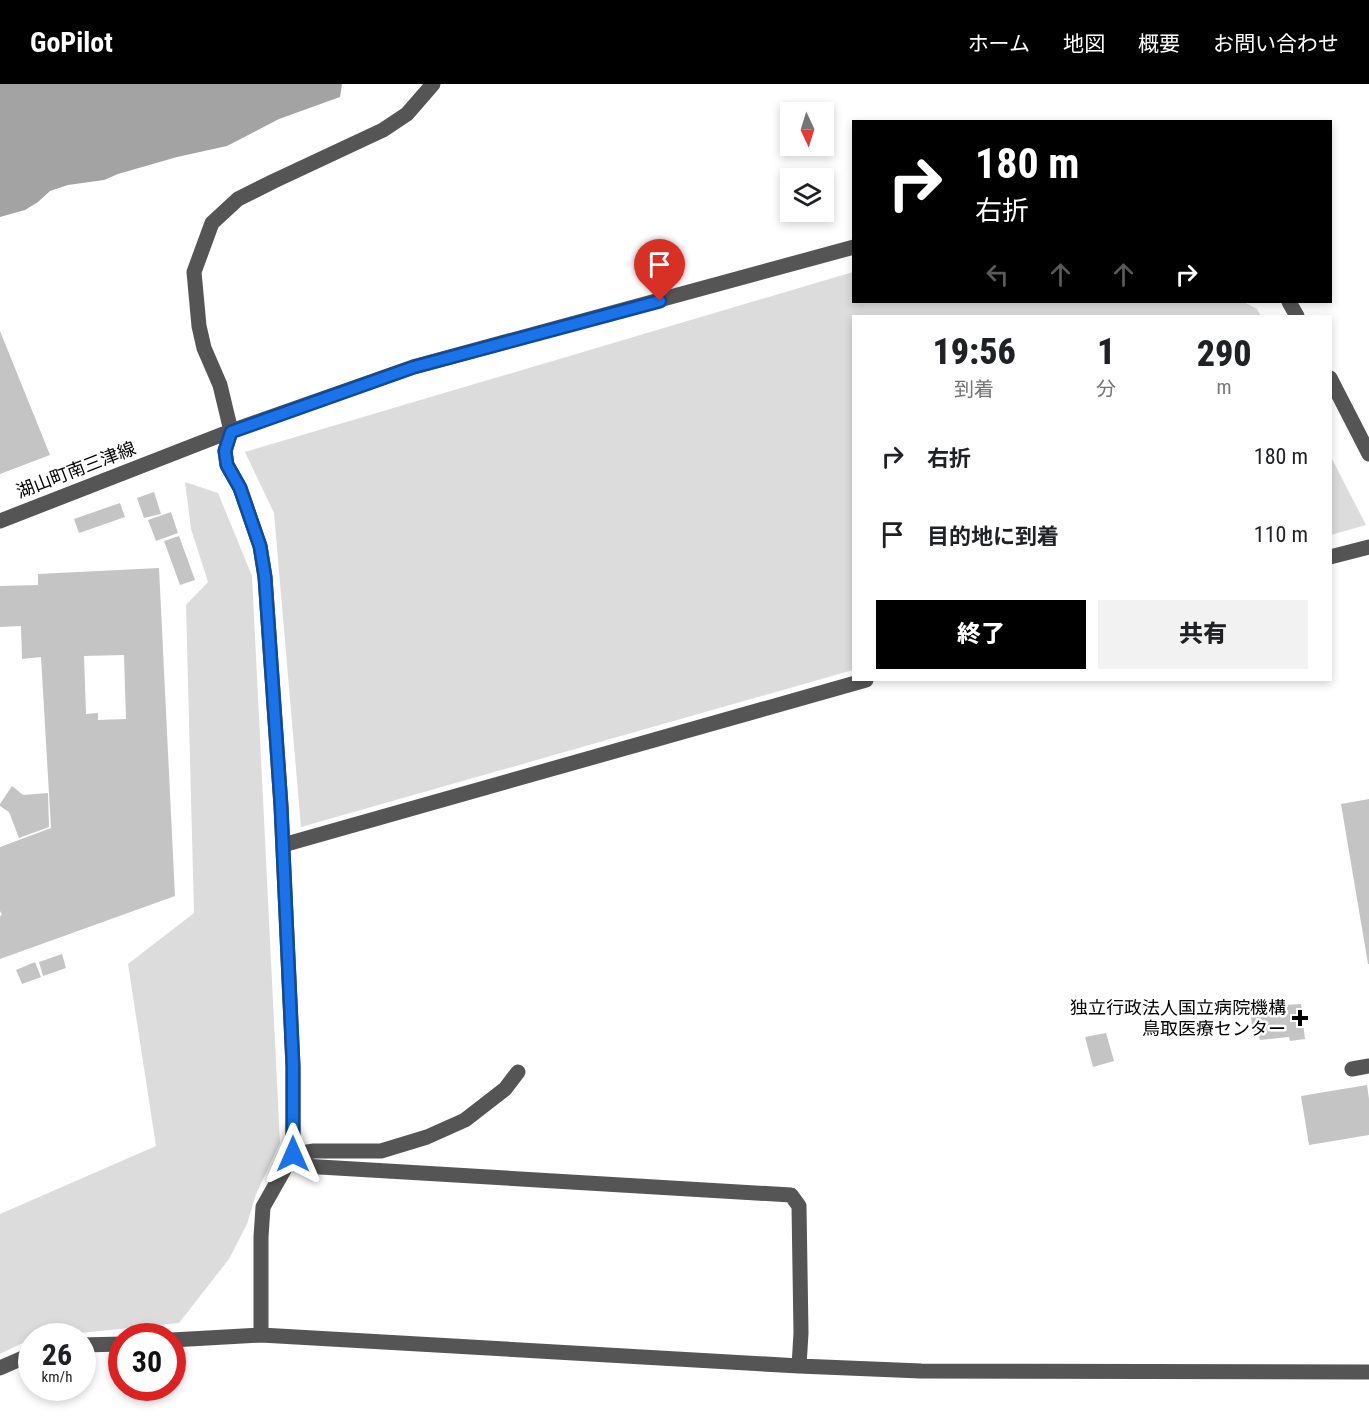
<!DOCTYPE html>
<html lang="ja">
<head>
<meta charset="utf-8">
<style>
	body { margin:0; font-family:"Roboto Condensed","Noto Sans JP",sans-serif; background:#f2f2f2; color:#202124; height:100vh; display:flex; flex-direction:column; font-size:22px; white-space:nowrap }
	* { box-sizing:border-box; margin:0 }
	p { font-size:20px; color:#757577 }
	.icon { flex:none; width:33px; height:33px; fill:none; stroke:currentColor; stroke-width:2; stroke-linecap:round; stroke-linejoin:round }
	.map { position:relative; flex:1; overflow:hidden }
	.side { position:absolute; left:852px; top:231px; width:480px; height:366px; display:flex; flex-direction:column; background:#fff; border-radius:0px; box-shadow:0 3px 9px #0003 }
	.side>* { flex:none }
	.guide { position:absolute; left:852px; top:36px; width:480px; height:183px; border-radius:0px; box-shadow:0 3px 9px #0003; background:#000; color:#fff; overflow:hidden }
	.needle { width:39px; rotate:176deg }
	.fabs { position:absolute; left:780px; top:18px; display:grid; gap:12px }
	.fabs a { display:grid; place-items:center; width:54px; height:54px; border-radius:0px; background:#fff; box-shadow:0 3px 9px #0003; font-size:30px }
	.speed { position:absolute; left:18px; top:1239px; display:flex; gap:12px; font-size:30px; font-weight:700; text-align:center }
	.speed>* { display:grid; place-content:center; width:78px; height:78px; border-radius:50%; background:#fff; box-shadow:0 3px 9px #0003; line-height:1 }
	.speed small { font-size:15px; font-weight:400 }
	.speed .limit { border:9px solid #d22; background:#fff; color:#111 }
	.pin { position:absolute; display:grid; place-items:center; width:51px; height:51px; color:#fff; margin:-62px -26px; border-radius:50% 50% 50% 0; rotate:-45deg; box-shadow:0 0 6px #0007 }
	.pin .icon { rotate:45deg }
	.me { position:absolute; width:66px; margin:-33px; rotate:0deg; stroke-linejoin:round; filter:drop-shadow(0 0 4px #0008) }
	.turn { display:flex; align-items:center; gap:21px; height:126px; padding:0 24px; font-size:27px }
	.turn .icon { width:78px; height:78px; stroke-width:2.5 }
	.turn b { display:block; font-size:42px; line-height:51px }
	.lanes { display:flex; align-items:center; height:57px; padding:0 24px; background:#0003; justify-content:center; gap:30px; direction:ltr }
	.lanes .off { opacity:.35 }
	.eta { display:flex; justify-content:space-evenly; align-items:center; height:102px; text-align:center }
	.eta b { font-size:36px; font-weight:800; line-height:42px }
	.action { display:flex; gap:12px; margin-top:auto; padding:12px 24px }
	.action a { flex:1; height:69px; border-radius:0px; background:#000; color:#fff; font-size:24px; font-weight:800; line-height:69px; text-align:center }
	.action a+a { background:#f2f2f2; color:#202124 }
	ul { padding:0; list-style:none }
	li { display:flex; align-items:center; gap:18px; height:78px; padding:0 24px }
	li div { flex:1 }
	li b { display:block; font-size:22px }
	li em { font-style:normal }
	header { display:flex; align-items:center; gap:36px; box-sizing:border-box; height:84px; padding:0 30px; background:#000; color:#fff }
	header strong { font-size:28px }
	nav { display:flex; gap:33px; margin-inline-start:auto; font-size:21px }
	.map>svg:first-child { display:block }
</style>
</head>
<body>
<header>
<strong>GoPilot</strong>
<nav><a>ホーム</a><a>地図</a><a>概要</a><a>お問い合わせ</a></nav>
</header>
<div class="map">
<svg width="1369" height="1335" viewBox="0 0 1369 1335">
	<rect width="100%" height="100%" fill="#fff"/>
	<path fill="#dcdcdc" d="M853,188L854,218H1244L1257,225L1261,232H854L853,586L301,743L274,429L245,368Z
		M1330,371L1366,441L1331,451H1330Z
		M185,398L218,409L252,492L280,1059L256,1110L247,1140L229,1175L179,1239L50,1252H32L31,1255L0,1270V1130L156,1062L128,880L194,829L186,521L208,498L191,445Z"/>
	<path fill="#a3a3a3" d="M0,0H342L340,13L279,35L227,62L177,73L118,90L104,96L68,101L50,107L38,118L25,126L0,133Z"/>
	<path fill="#c4c4c4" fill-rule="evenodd" d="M0,247L50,371L0,390Z
		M154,408L161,430L144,434L137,414Z
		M120,419L125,433L79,449L74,435Z
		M171,428L178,449L156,457L148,436Z
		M179,452L195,496L180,501L164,457Z
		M159,484L175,812L0,875V832L2,831L0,827V763L51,744L41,573L22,575L21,542L0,543V502L38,501V490ZM124,571L126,635L98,636V629L86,630L84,572Z
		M12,702L23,711L48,709L49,743L19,754L9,728L0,722V720Z
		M1369,715V880H1368L1341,720Z
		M62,870L66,884L43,892L39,878Z
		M35,878L41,893L22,900L16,886Z
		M1301,920L1305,955L1290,957L1289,953L1260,956L1258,951H1253L1250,923Z
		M1106,949L1114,977L1093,983L1085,953Z
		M1367,1001L1369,1015V1051L1309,1061L1301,1012Z"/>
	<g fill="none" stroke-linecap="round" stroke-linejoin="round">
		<path stroke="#555" stroke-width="15" d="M1289,218L1297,232
			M1330,294L1369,370
			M0,437L231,347L413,283L854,163
			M1330,473L1369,463
			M283,761L866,596
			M1352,985L1369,982
			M293,1070L303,1082L791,1111L799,1122L801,1249L799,1282
			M293,1070L314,1067H381L427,1053L465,1036L505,1005L518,988
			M261,1251V1153L263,1123L293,1070V982L281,722L265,493L260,462L240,404L227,381L225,367L231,347L220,301L204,264L199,242L194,188L212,139L238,115L274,97L383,46L407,30L433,0
			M172,1256L261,1251L799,1282L921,1287L1369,1288
			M82,1261L122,1260
			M0,1284L32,1270"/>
	</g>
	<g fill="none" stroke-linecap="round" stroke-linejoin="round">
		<defs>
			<path id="route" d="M293,1070V982L281,722L265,493L260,462L240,404L227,381L225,367L231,348L414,283L660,217"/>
		</defs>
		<use href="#route" stroke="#114b97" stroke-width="15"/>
		<use href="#route" stroke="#1a73e8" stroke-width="10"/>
	</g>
	<path fill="#000" stroke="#fff" stroke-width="2" d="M1297 925h6v6h6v6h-6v6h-6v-6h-6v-6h6z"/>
	<g text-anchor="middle" stroke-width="5" stroke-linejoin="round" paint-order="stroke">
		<g font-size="18" fill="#000" stroke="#fff">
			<text transform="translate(76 386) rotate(-21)" y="6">湖山町南三津線</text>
		</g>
		<g font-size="18" fill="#000" stroke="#fff" text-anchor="end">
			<text x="1286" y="930">独立行政法人国立病院機構<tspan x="1286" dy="21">鳥取医療センター</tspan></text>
		</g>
	</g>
</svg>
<div class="fabs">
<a><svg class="needle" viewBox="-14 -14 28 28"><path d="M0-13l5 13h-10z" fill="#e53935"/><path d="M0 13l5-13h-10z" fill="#757577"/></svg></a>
<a><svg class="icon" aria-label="layers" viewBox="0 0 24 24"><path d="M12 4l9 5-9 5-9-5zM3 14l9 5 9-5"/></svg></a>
</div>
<div class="speed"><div>26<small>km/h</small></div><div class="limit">30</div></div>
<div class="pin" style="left:660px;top:217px;background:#d93025"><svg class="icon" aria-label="arrive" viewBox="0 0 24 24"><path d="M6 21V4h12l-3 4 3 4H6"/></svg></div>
<svg class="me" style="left:293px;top:1070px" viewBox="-20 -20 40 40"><path d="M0-17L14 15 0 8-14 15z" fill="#1a73e8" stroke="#fff" stroke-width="4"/></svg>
<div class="guide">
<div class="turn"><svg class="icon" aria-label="right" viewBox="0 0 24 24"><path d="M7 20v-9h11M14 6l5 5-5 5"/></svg><div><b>180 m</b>右折</div></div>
<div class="lanes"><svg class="icon off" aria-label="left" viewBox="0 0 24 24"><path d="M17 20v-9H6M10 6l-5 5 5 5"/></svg><svg class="icon off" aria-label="ahead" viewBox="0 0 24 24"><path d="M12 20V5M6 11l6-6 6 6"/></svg><svg class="icon off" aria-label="ahead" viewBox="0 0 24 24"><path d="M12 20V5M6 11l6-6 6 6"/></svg><svg class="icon" aria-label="right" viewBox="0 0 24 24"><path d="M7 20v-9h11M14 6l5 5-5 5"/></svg></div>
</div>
<section class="side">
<div class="eta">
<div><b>19:56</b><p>到着</p></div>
<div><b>1</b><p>分</p></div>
<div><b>290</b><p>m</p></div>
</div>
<ul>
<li><svg class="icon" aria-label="right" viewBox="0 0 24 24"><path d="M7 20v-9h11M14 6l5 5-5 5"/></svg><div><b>右折</b></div><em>180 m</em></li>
<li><svg class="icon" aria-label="arrive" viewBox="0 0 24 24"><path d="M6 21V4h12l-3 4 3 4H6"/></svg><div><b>目的地に到着</b></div><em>110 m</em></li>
</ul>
<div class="action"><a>終了</a><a>共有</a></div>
</section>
</div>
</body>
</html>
